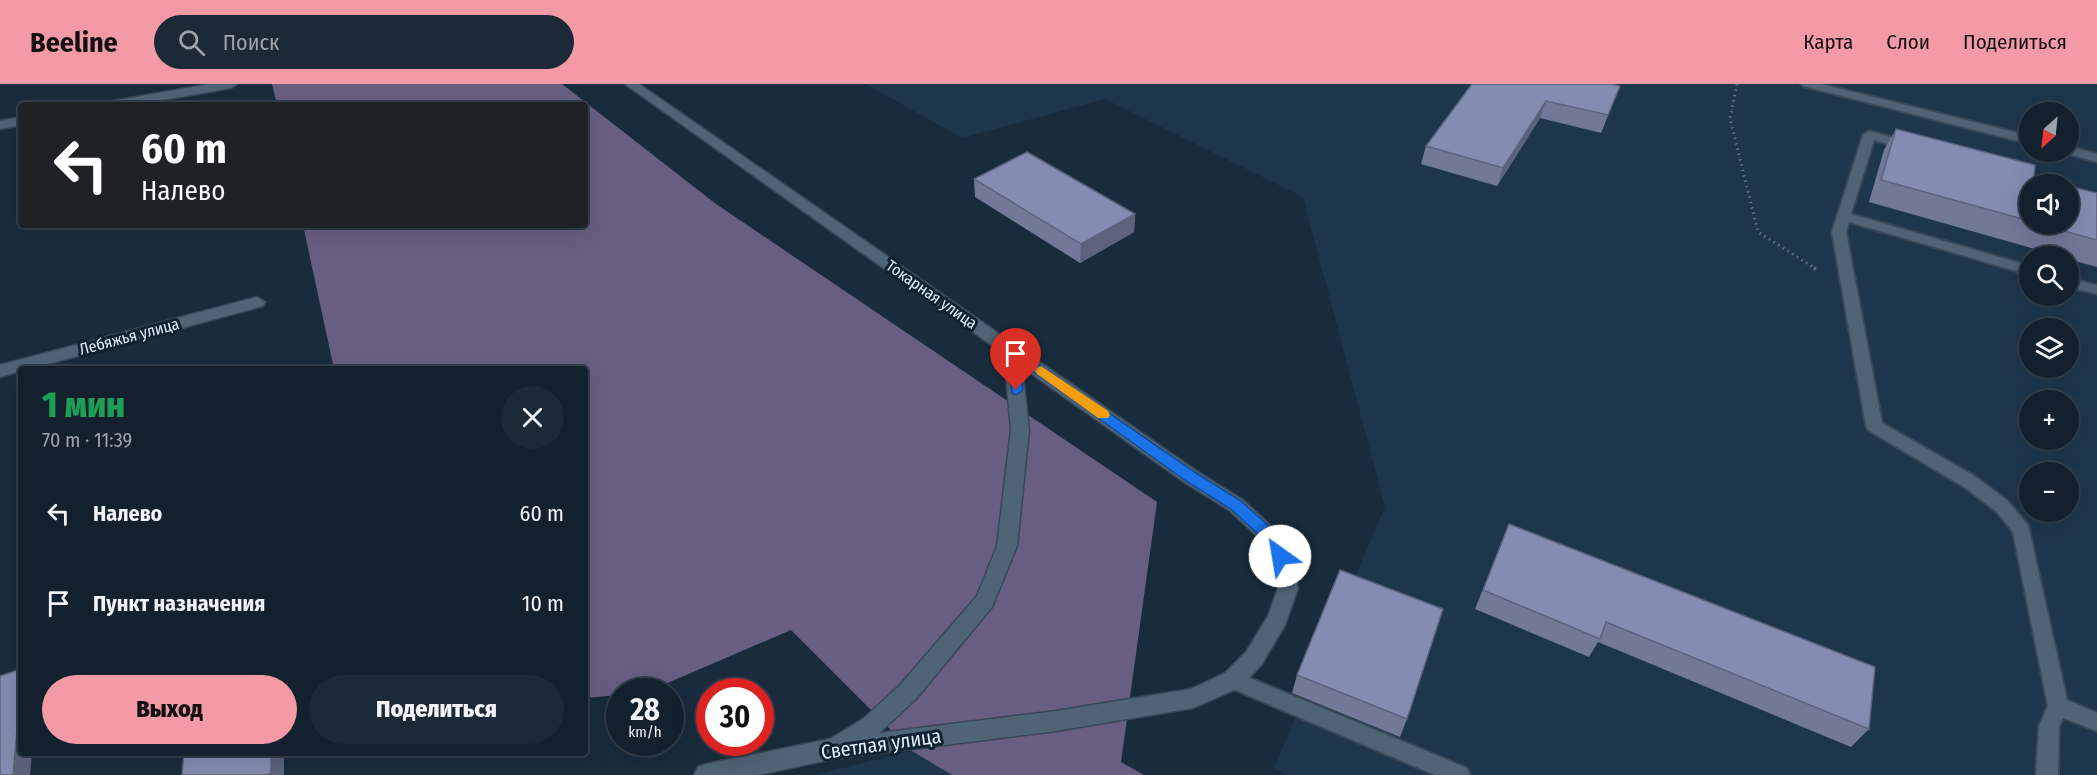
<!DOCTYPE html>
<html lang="ru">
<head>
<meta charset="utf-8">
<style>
	body { margin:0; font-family:"Fira Sans Condensed",sans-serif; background:#1c2936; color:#f1f3f6; height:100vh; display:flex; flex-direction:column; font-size:22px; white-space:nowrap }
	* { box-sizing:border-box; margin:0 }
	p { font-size:20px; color:#9da3aa }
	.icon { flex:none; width:33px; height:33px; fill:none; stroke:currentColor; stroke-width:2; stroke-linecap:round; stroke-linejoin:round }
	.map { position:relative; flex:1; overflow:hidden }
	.details { position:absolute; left:18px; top:282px; width:570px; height:390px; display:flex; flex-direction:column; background:#13212e; border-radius:6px; box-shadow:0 6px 24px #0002,0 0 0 2px #323e4a }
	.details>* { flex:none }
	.banner { position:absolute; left:18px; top:18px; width:570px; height:126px; border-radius:6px; box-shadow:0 6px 24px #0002,0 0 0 2px #323e4a; background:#202124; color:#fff; overflow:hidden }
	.needle { width:39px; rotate:207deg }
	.controls { position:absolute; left:2019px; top:18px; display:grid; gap:12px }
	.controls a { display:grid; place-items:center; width:60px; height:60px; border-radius:50%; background:#13212e; box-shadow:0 6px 24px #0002,0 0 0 2px #323e4a; font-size:30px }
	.speed { position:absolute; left:606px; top:594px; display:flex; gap:12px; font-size:30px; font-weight:700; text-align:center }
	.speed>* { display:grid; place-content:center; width:78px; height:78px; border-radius:50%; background:#13212e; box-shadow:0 6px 24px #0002,0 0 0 2px #323e4a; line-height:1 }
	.speed small { font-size:15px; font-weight:400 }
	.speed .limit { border:9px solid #d22; background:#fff; color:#111 }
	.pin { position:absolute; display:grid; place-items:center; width:51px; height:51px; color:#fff; margin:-62px -26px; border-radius:50% 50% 50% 0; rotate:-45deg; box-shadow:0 0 6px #0007 }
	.pin .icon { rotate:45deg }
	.me { position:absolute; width:66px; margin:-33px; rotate:328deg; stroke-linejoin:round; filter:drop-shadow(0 0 4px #0008) }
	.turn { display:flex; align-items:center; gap:21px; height:126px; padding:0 24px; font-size:27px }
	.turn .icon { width:78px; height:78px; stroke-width:2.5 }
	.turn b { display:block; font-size:42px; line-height:51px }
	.round { display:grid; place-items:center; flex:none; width:63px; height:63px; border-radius:32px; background:#1c2936 }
	.overview { display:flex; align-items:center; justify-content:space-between; height:102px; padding:0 24px }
	h1 { font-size:36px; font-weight:800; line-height:45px; color:#1e9e55 }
	.action { display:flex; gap:12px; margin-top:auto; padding:12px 24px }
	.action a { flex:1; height:69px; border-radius:36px; background:#f49aa6; color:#111; font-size:24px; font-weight:800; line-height:69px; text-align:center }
	.action a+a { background:#1c2936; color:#f1f3f6 }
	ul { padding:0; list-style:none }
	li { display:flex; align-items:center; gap:18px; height:90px; padding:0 24px }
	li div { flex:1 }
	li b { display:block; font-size:22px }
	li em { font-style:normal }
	header { display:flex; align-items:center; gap:36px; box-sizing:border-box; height:84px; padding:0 30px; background:#f49aa6; color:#111 }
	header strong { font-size:28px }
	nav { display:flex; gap:33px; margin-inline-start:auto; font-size:21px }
	.search { width:420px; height:54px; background:#1c2936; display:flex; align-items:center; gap:15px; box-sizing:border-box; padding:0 21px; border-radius:33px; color:#9da3aa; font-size:22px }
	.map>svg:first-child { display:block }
</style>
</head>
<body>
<header>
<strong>Beeline</strong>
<div class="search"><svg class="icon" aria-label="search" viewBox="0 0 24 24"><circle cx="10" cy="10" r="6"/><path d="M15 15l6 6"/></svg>Поиск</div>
<nav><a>Карта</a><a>Слои</a><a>Поделиться</a></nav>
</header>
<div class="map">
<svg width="2097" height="691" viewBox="0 0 2097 691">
	<rect width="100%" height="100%" fill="#192c3d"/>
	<path fill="#1e364c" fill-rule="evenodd" d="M866,0H2097V691H1287L1274,684L1385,423L1303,113L1105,15L962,54ZM2030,28H2068V68H2030ZM2030,100H2068V140H2030ZM2030,172H2068V212H2030ZM2030,244H2068V284H2030ZM2030,316H2068V356H2030ZM2030,388H2068V428H2030Z
		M912,667L952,691H815Z"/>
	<path fill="#685e82" d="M272,0H562L716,120L1157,418L1121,678L1144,691H952L912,667L791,546L649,607L620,608L619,611L585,614V285H334L303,141H585V21H277Z"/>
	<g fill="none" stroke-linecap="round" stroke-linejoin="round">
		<defs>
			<path id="lane" d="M1801,0H1821L2030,52V60L1803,2Z
				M1869,47L1913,59L1915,62L1909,66L1874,56L1851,130L2030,182V191L1849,138L1846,148L1882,339L1976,393L2008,417L2028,441L2067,616L2097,629V647L2063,634L2059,642L2058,691H2036L2039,642L2048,622L2013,448L1996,427L1964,403L1868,346L1866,342L1832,148L1863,51Z
				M2068,62L2097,70V78L2064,69L2068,68Z
				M2068,194L2097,201V210L2068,203Z
				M1233,587L1467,684L1470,691H1435L1226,602L1223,596L1226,590Z"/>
			<path id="street" d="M210,0H237L231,4L135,21H107L113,17Z
				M625,0H639L1198,388L1243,416L1273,444L1290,472L1298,504L1285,541L1262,580L1241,603L1193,624L1056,647L833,675L758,691H694L698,683L706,680L830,655L863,635L900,601L977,512L997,462L1011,346L1004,270ZM1022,283L1184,398L1229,426L1259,454L1270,473L1278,504L1268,532L1246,568L1225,589L1191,605L1056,627L879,649L916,615L992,523L1017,462L1029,346Z
				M21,33V41L0,45V37Z
				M257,213L265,218L263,222L29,285H21V287L0,293V281Z"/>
		</defs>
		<use href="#lane" stroke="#384857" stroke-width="4"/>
		<use href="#street" stroke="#384857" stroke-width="3"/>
		<path stroke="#60707f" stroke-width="3" stroke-dasharray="1.5 4" stroke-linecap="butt" d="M1737,0L1730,34L1758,148L1816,185"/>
		<path stroke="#60707f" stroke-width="4" stroke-dasharray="1.5 4.5" stroke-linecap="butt" d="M1814,184L1816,185"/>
		<use href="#lane" fill="#4f6477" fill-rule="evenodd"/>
		<use href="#street" fill="#4f6477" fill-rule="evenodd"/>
	</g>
	<path fill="#707998" d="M1472,0L1620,2L1601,49L1540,34L1497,102L1421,80L1426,62Z
		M1896,45L2030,100V140H2068L2097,109V183L2068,175V172H2060L1869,118L1884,66Z
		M974,95L1135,130L1134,148L1080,179L975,113Z
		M1509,440L1869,645L1851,663L1598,558L1589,573L1475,525Z
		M1297,591L1407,635L1400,653L1292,609Z"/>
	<path fill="#5b637c" d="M1546,17L1540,34L1497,102L1503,84Z
		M1135,130L1134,148L1080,179L1081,160Z
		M21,601V669H32L30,691H13Z
		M271,669H284V691H266Z"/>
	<path fill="#828db1" stroke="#5b637c" stroke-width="1.5" d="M1472,0H1611L1620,2L1608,31L1546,17L1503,84L1426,62Z
		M1896,45L2035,81L2034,93L2063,100H2030V137L1881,96Z
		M1027,68L1135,130L1081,160L974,95Z
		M2068,102L2097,109V156L2038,140H2068Z
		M1509,440L1875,583L1869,645L1606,538L1600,555L1483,506Z
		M1340,486L1443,525L1407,635L1297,591Z
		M21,585V601L13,691H0V592Z
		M184,669H271V689L266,691H182Z"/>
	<path fill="#1a73e8" stroke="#114b97" stroke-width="1.5" d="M1012,262L1196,389L1241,417L1271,444L1288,472L1285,476H1275L1261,453L1231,425L1186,397L1020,278L1023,306L1016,311L1012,309L1006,266Z"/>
	<path fill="#f59e0b" d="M1041,282L1108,327L1110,331L1108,334H1098L1037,290L1035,287L1037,284Z"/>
	<g text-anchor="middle" stroke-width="6" stroke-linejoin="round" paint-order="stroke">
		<g font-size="16" fill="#e1edf8" stroke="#102233">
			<text transform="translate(932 210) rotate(35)" y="6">Токарная улица</text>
			<text transform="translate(129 252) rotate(-15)" y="6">Лебяжья улица</text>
		</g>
		<g font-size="20" fill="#e1edf8" stroke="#102233">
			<text transform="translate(881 660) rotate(-8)" y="7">Светлая улица</text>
		</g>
	</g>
</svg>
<div class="controls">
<a><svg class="needle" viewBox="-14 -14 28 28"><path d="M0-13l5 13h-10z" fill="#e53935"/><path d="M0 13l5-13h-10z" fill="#9da3aa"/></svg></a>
<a><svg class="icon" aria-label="sound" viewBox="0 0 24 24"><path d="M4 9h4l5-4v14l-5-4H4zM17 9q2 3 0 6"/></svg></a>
<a><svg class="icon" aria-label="search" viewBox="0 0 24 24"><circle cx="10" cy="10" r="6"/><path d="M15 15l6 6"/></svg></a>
<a><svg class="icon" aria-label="layers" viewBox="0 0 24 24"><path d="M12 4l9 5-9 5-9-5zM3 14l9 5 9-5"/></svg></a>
<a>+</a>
<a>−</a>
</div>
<div class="speed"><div>28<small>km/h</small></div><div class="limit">30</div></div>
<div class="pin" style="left:1016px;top:306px;background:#d93025"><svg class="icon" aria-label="arrive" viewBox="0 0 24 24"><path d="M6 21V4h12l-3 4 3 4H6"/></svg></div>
<svg class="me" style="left:1280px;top:472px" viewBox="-20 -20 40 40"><circle r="19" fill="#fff"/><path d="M0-13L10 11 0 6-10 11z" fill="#1a73e8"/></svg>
<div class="banner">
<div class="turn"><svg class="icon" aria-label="left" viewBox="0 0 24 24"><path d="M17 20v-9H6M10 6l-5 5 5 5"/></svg><div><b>60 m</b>Налево</div></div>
</div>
<section class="details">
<div class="overview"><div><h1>1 мин</h1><p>70 m · 11:39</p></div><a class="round"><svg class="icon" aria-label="close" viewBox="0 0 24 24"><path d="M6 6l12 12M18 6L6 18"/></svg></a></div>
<ul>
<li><svg class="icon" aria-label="left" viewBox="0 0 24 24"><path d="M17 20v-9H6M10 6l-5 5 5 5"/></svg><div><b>Налево</b></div><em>60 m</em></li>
<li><svg class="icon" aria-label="arrive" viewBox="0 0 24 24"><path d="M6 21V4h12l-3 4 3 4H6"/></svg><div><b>Пункт назначения</b></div><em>10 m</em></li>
</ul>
<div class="action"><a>Выход</a><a>Поделиться</a></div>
</section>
</div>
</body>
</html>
